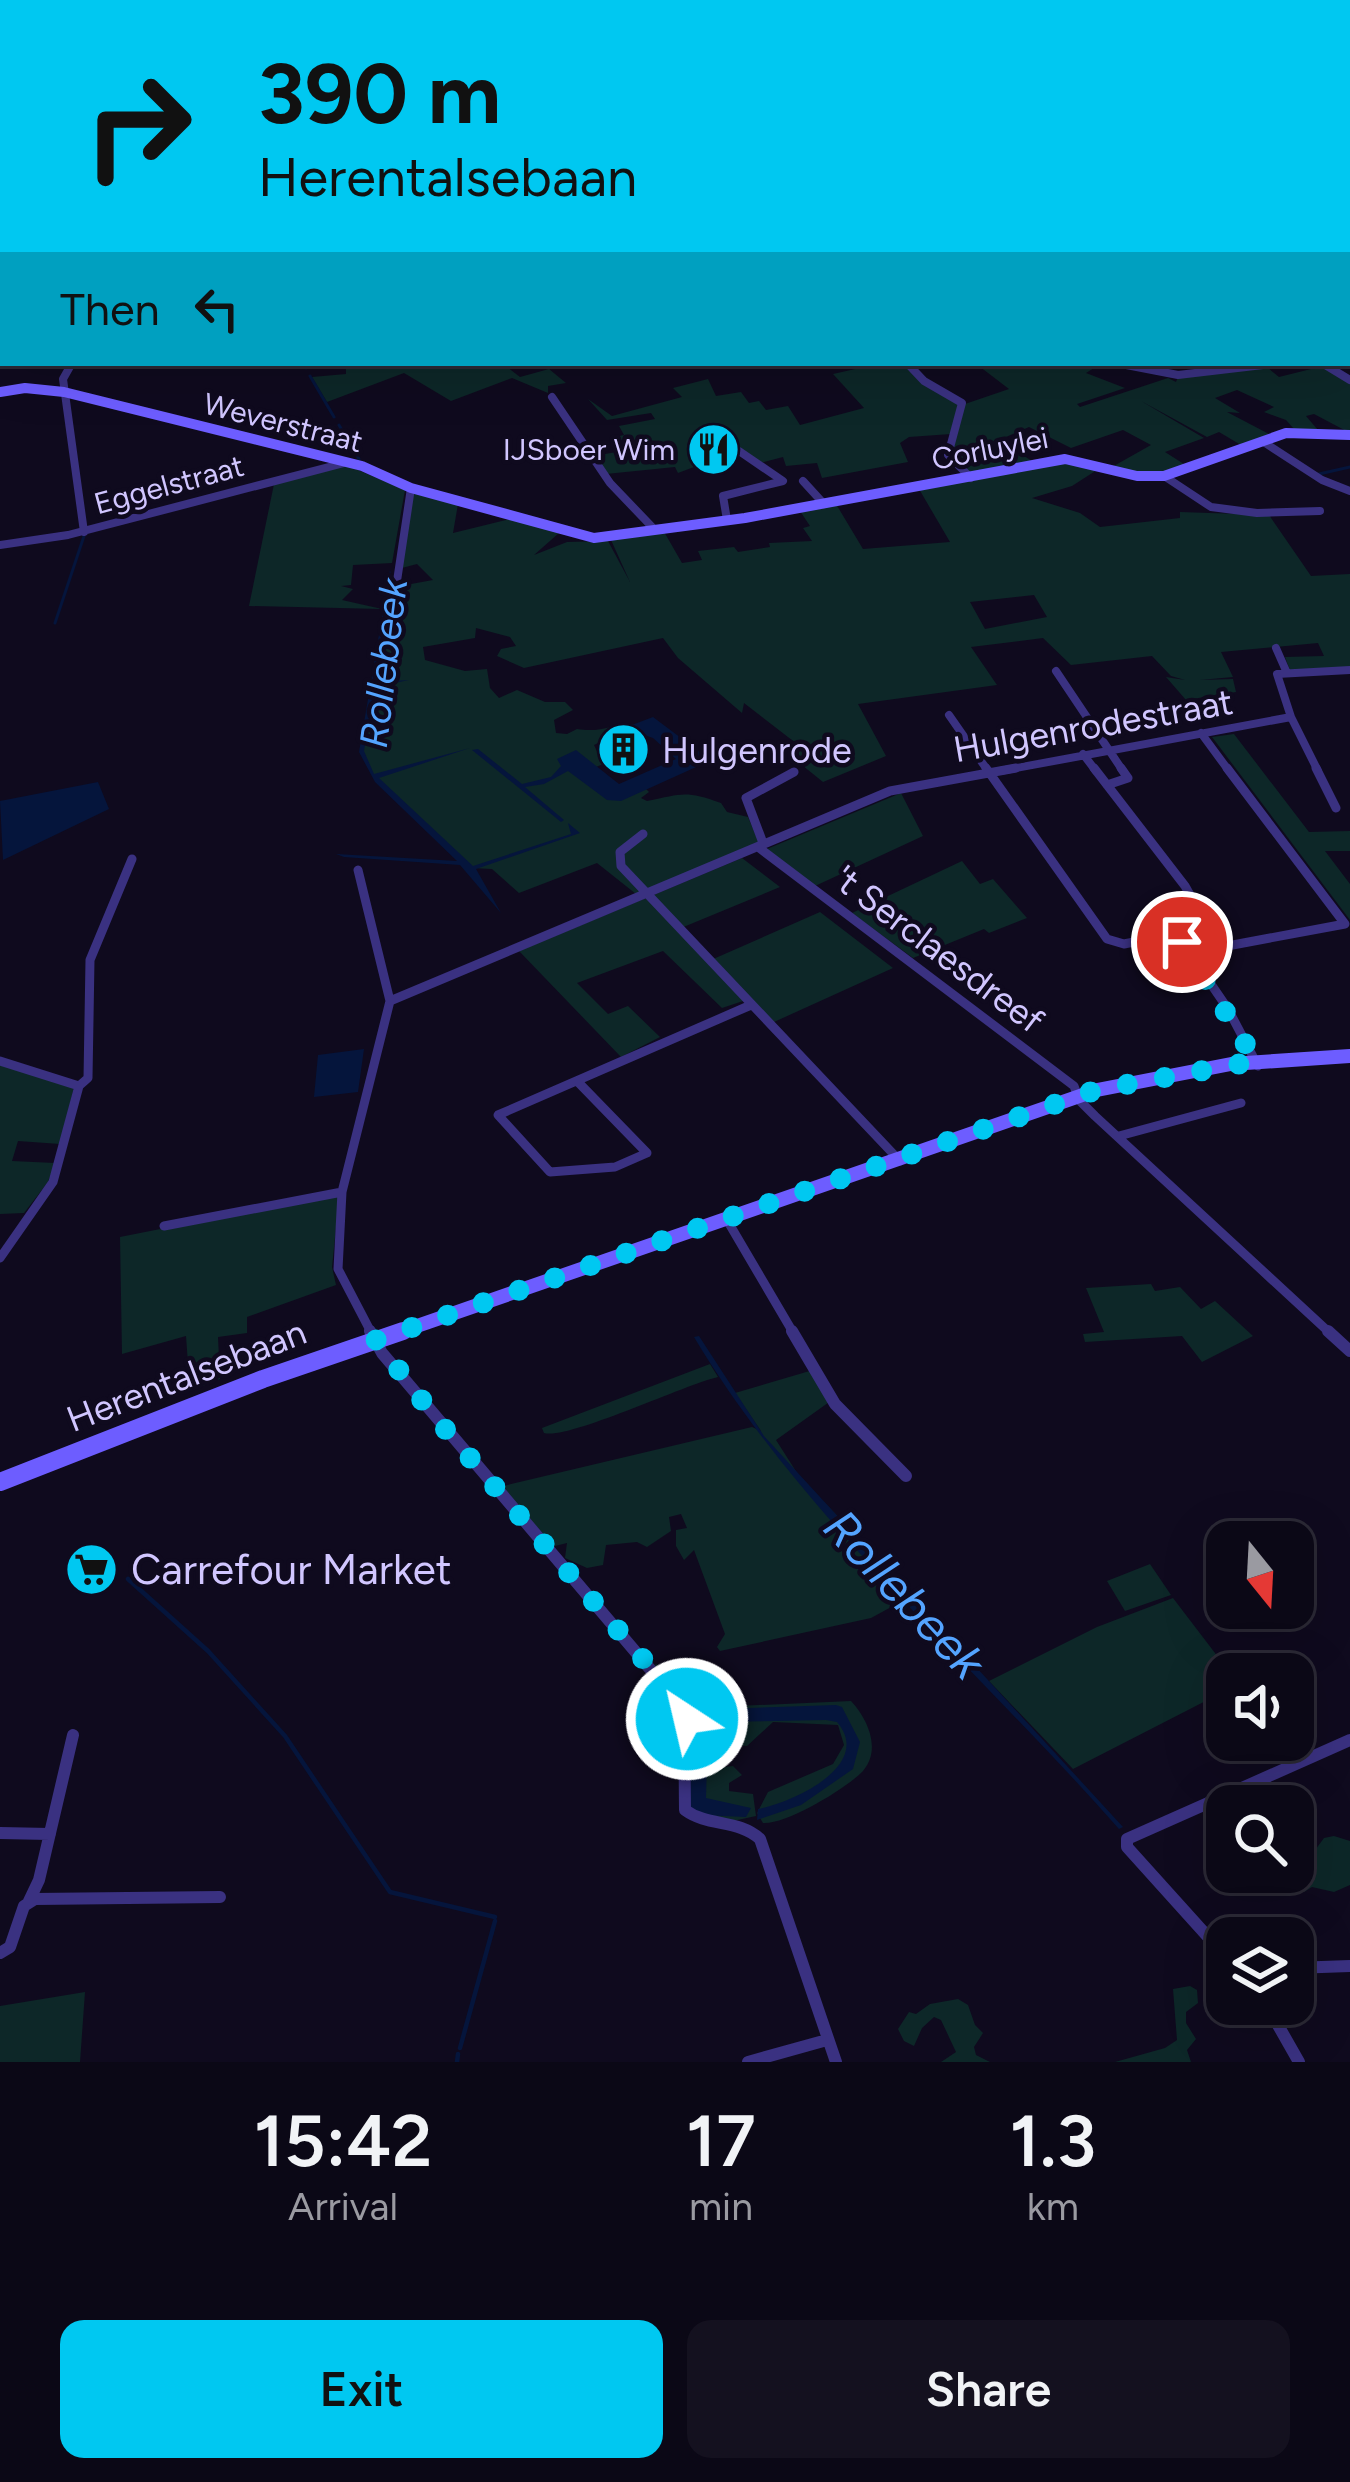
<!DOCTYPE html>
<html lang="en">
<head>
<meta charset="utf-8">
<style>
	body { margin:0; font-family:Figtree,sans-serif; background:#14111f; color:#f1f3f6; height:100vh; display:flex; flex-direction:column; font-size:45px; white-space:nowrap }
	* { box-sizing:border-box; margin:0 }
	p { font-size:39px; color:#9a9aa1 }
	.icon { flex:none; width:66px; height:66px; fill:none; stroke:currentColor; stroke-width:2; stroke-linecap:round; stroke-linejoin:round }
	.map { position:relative; height:2062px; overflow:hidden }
	.sheet { display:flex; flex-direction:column; background:#0b0816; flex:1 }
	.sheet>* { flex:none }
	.top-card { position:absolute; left:0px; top:0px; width:1350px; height:366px; box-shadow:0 12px 48px #0002,0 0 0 3px #2b2935; background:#00c8f1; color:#111; overflow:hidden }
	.needle { width:78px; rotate:162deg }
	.controls { position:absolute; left:1206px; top:1521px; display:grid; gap:24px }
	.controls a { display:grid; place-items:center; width:108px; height:108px; border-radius:24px; background:#0b0816; box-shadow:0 12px 48px #0002,0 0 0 3px #2b2935; font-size:60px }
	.pin { position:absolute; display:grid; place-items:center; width:102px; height:102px; color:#fff; margin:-51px; border:6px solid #fff; border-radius:50%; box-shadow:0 3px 12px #0007 }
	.me { position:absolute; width:132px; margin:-66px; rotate:325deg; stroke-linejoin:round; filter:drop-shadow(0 0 9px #0008) }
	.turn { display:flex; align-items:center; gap:42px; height:252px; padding:0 60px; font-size:54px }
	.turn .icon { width:156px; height:156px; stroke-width:2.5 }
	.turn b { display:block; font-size:84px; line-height:102px }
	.then { display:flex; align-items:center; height:114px; padding:0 60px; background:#0003; gap:24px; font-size:45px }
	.eta { display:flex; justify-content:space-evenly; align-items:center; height:204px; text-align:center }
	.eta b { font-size:72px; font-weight:600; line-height:84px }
	.cta { display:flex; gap:24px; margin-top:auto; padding:24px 60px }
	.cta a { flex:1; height:138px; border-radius:24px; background:#00c8f1; color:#111; font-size:48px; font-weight:600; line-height:138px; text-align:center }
	.cta a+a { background:#14111f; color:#f1f3f6 }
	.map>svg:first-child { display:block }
</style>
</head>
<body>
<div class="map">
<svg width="1350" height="2062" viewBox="0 0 1350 2062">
	<rect width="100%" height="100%" fill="#0f0a1e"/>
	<path fill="#0d2728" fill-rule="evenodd" d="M346,363H502L520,377L549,369L566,383L548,386V393L512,378L451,401L404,373L327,402L312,377L346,374Z
		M882,363H903L960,405L951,434L909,437L900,443L908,462L822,478L817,463L786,466L783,457L760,463L739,450L721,410L730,430L689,438L702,464L678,473L675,467L606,474L594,456L622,451L615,437L624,435L619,426L655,419L651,413L607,420L588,399L612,416L682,397L673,388L708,379L716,396L741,392L749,403L759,401L766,410L788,406L800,425L864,408L833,374Z
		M975,363H1102L1086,373L1125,388L1077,404L1080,407L1168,378L1176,382L1178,377L1268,368L1279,377L1323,366L1350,381V433L1314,414L1306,416L1318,430L1294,429L1286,420L1264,412L1274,407L1237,390L1215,398L1240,413L1227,412L1269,434L1241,445L1219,432L1207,437L1141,401L1204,438L1165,452L1187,466C1160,476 1139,474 1112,467L1151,445L1123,430L1071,448L1029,427L999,440L1035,463L971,475L950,456L965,404L1009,389Z
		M1056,462L1100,468L1072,486L1032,498L1080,513L1100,527L1180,518V512L1269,515L1311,576L1350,574V667L1290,670L1285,657L1324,656L1318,643L1221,652L1233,677L1200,680L1233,679L1236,692L1186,700L1166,677L1185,680L1171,676L1152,656L1071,665L1043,638L971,647L997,685L858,704L886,756L823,782L792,757L796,755L789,749L797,744L744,703L742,713L678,658L663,638L524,668L497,656L501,649L516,646L510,637L476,628L475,638L423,647L425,660L465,671L487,669L490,688L499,698L517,690L545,702H565L573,710L554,720L556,733L567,734L577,729C605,734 618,720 636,725L594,745L603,764L594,768L590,782L645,788L649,792L641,798L647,801C682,794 685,790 721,803L727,812L748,817L759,843L636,894L597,863L519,893L492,869L472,868L375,778L361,746L389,588L433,580L417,564L398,569L410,491L458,504L453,533L510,519L559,533L534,555L567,542L608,541L630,582L611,540L663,530L682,563L702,560L698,551L734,547L738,552L770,547L769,543L812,541L803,528L810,526L800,511L836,504L863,549L950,542L919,489ZM1034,595L1047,617L985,629L970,602Z
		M346,465L405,490L392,563L353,565L351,585L341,586L353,589L342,600L382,609L249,606L274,484Z
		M1234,734L1309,832L1350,831V851H1325L1350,884V920L1212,737Z
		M901,793L923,836L815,886L767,849Z
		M742,858L780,887L681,928L711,960L820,912L893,968L774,1022L749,999L722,1008L663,951L577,983L608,1014L628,1006L660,1037L621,1057L519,951Z
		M962,861L980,884L993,879L1027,918L989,933L984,929L913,958L852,913Z
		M0,1065L74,1087L60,1144L18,1141L12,1161L55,1163L48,1182L24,1213L0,1214Z
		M332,1195L339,1198L332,1267L336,1285L247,1317V1333L218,1337L220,1379L190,1391L186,1336L122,1354L120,1237Z
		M1151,1284L1155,1291L1180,1287L1201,1309L1215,1301L1253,1336L1202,1362L1182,1336L1085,1342L1083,1334L1104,1332L1086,1288Z
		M710,1364L718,1377C681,1386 568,1440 544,1433L542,1428Z
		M813,1370L832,1400L776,1440L799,1476L904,1585L906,1605H895L871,1618L720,1651L717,1647L725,1634L694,1550L684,1560L676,1546V1530L687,1528L681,1514L669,1517L671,1531L647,1547L637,1542L606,1545L603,1565L587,1568L565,1558L567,1543L555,1546L499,1487L752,1427L761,1431L735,1393Z
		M1150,1564L1171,1595L1125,1611L1107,1581Z
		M1173,1598L1231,1674L1227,1690L1073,1769L989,1681L1097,1627Z
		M657,1664L692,1708L851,1701C867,1718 882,1749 863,1771C847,1788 786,1825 763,1823L757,1813L768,1792L833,1764L844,1745L838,1725L773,1722L747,1746L730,1745L724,1767L733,1766L742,1775L729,1783V1791L753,1794L756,1816L733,1821L690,1810L689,1710L653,1665Z
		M1334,1836L1350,1841V1885L1334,1892L1312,1887L1304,1892L1280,1881L1282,1872H1293V1864L1310,1857L1324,1838Z
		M1190,1986L1197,1990L1198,2003L1186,2012V2023L1196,2039L1187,2050L1191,2062H1115L1165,2048L1177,2040L1173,1989Z
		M85,1992L80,2062H0V2006Z
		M958,1999L968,2005L975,2025L983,2033L974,2047L976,2055L990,2062H941L956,2052L941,2020L934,2017L922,2028L914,2046L904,2041L898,2029L909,2012L916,2014L930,2004Z"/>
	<path fill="#05153c" d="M390,570L392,582L401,584L392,586L376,682L409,680L375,687L364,751L374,774L470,748L379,778L473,866L571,834L568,823L580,833L476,869L501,913L460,865L344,857L336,854L457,861L375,782L359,752Z
		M653,717L705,756V763L621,801L607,800L568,771L544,784L525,787L564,820L561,822L472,750L478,749L522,784L551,777L561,766L557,759L576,750L619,784L676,759L653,738L624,728Z
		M98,782L109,809L3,860L0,801Z
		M364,1049L358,1092L314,1097L318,1055Z
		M699,1336L764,1436L1123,1827L1119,1829C979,1670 803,1519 694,1337Z
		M836,1705L842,1707L860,1742L853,1769L801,1805L757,1820L758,1809C794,1802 874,1765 837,1722L826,1720L717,1722L708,1728L706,1798L751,1808L746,1817L700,1815L693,1810L687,1800L692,1710Z"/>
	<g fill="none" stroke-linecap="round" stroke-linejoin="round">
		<path stroke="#05153c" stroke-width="3" d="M306,368L307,363
			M310,376L334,417
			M339,425L346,437
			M346,438L359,459
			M1319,474L1350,467
			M55,623L84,536"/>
		<path stroke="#05153c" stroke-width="4.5" d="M128,1579L208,1651L285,1736L390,1892L495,1917
			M460,2048L495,1921
			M457,2062L458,2054"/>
		<path stroke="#3a3181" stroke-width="6" d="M237,0L241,3
			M307,0L311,3
			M341,0L345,3
			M257,3L273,0"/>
		<path stroke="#3a3181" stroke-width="8" d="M72,363L63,379L84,532
			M907,363L924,381L962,403L948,455L971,478
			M1116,363L1178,375L1280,363
			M1322,363L1350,380
			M552,397L610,483L654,529
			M1262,441L1322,480L1350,491
			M705,460L739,451L783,481L723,496L727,520
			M1164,476L1211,507L1257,513L1320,511
			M803,481L824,504
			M0,545L68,535L348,462
			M397,581L411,488
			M1276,648L1287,673
			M1056,671L1123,771
			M949,715L988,771
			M1291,717L1318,771
			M1201,733L1229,771
			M1083,754L1096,771
			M1000,771L1291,717L1277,674L1350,670"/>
		<path stroke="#3a3181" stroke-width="9" d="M986,768L1107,939L1124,944L1208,927
			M1094,768L1185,886L1220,948
			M1316,768L1336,808
			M1107,785L1128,778L1121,768
			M643,834L620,852L621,866L900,1161
			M763,843L746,798L794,772
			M758,847L1074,1086L1079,1100L1095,1116L1331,1334
			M358,870L390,1001L342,1192L338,1269L372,1334
			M1176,933L1228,1009L1258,1066
			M1190,953L1345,924L1227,768
			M390,1001L890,791L1016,768
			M0,1061L79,1086
			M577,1081L647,1153L615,1167L550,1172L498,1115L751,1005
			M79,1086L88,1078L90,960L132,859
			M1119,1136L1241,1103
			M727,1220L794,1334
			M164,1226L342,1192
			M0,1258L53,1182L79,1086"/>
		<path stroke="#3a3181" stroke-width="12" d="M370,1331L382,1353L684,1709L685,1810C708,1827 738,1819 760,1839L836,2062
			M792,1331L835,1404L906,1476
			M1328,1331L1350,1351
			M0,1833L50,1834
			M29,1901L39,1880L73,1735
			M0,1953L10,1947L24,1906L35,1899L220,1897
			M1227,1958L1127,1847V1839L1350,1740
			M1293,1968L1350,1966
			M1266,2004L1299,2062
			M748,2062L827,2040"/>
		<path stroke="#6d5dff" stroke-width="8" d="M997,0L1007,3"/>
		<path stroke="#6d5dff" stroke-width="10" d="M0,392L25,388L64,392L362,466L411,488L594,538L745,518L1065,459L1137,476H1164L1286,433L1350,435"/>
		<path stroke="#6d5dff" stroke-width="14" d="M394,1334L1097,1090L1231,1064L1350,1056"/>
		<path stroke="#6d5dff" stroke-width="18" d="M0,1482L263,1379L403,1331"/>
	</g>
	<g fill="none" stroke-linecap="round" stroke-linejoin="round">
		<path stroke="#00c8f1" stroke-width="21" stroke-dasharray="0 37.8" d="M687,1719L680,1702L434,1416L376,1340L1096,1090L1256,1061L1182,942"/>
	</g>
	<defs>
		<symbol id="restaurant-disc" viewBox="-11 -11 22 22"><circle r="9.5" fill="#00c8f1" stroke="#0f0a1e"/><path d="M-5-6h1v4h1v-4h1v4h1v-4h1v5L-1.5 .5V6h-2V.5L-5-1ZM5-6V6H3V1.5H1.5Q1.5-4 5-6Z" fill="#111"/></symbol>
		<symbol id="building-disc" viewBox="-11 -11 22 22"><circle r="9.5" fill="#00c8f1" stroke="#0f0a1e"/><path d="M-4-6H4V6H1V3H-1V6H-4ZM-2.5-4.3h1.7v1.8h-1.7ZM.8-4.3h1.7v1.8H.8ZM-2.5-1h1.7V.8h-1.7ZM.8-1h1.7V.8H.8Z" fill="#111"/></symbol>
		<symbol id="supermarket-disc" viewBox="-11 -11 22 22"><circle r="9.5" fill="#00c8f1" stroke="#0f0a1e"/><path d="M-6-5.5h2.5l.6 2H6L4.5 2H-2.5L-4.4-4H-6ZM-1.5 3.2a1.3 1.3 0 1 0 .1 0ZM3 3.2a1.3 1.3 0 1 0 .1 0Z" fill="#111"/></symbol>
	</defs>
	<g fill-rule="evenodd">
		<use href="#restaurant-disc" x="684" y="420" width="59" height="59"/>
		<use href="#building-disc" x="594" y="720" width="59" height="59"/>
		<use href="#supermarket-disc" x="62" y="1540" width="59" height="59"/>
	</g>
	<g text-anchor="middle" stroke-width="9" stroke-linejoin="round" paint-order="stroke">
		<g font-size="30" fill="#d1c6ff" stroke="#0f0a1e">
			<text transform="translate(283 423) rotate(14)" y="10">Weverstraat</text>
			<text transform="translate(990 449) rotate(-11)" y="10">Corluylei</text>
			<text transform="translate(169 485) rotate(-15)" y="10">Eggelstraat</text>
		</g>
		<g font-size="30" fill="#d1c6ff" stroke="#0f0a1e" text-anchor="end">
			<text x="675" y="460">IJSboer Wim</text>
		</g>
		<g font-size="36" fill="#d1c6ff" stroke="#0f0a1e">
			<text transform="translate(1093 725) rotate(-10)" y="13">Hulgenrodestraat</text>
			<text transform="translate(939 949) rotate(37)" y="13">'t Serclaesdreef</text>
			<text transform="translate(186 1375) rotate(-21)" y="13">Herentalsebaan</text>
		</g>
		<g font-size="36" fill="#d1c6ff" stroke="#0f0a1e" text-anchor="start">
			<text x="662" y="763">Hulgenrode</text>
		</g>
		<g font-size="39" font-style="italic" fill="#54a4ff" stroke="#0f0a1e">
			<text transform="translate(383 663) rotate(-83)" y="14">Rollebeek</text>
		</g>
		<g font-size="42" fill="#d1c6ff" stroke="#0f0a1e" text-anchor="start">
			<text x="131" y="1584">Carrefour Market</text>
		</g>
		<g font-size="48" font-style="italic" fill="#54a4ff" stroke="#0f0a1e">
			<text transform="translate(905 1594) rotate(47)" y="17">Rollebeek</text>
		</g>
	</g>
</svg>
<div class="controls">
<a><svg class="needle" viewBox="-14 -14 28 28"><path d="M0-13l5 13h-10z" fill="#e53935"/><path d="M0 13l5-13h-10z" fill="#9a9aa1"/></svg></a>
<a><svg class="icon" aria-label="sound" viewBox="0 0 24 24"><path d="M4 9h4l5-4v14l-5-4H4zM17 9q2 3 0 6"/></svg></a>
<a><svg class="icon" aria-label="search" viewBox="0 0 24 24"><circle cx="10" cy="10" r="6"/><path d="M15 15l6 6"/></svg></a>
<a><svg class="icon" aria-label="layers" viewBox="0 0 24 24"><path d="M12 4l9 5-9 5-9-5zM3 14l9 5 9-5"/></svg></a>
</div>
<div class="pin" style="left:1182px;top:942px;background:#d93025"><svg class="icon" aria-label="arrive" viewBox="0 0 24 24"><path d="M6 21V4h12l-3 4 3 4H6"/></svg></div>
<svg class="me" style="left:687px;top:1719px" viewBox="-20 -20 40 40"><circle r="17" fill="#00c8f1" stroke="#fff" stroke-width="3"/><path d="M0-11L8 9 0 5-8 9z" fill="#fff"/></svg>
<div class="top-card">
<div class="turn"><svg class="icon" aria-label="right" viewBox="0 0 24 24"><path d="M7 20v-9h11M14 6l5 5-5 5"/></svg><div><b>390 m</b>Herentalsebaan</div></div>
<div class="then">Then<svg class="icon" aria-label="left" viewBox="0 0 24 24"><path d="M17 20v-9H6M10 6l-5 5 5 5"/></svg></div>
</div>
</div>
<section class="sheet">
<div class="eta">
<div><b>15:42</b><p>Arrival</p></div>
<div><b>17</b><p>min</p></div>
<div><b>1.3</b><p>km</p></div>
</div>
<div class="cta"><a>Exit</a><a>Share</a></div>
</section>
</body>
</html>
